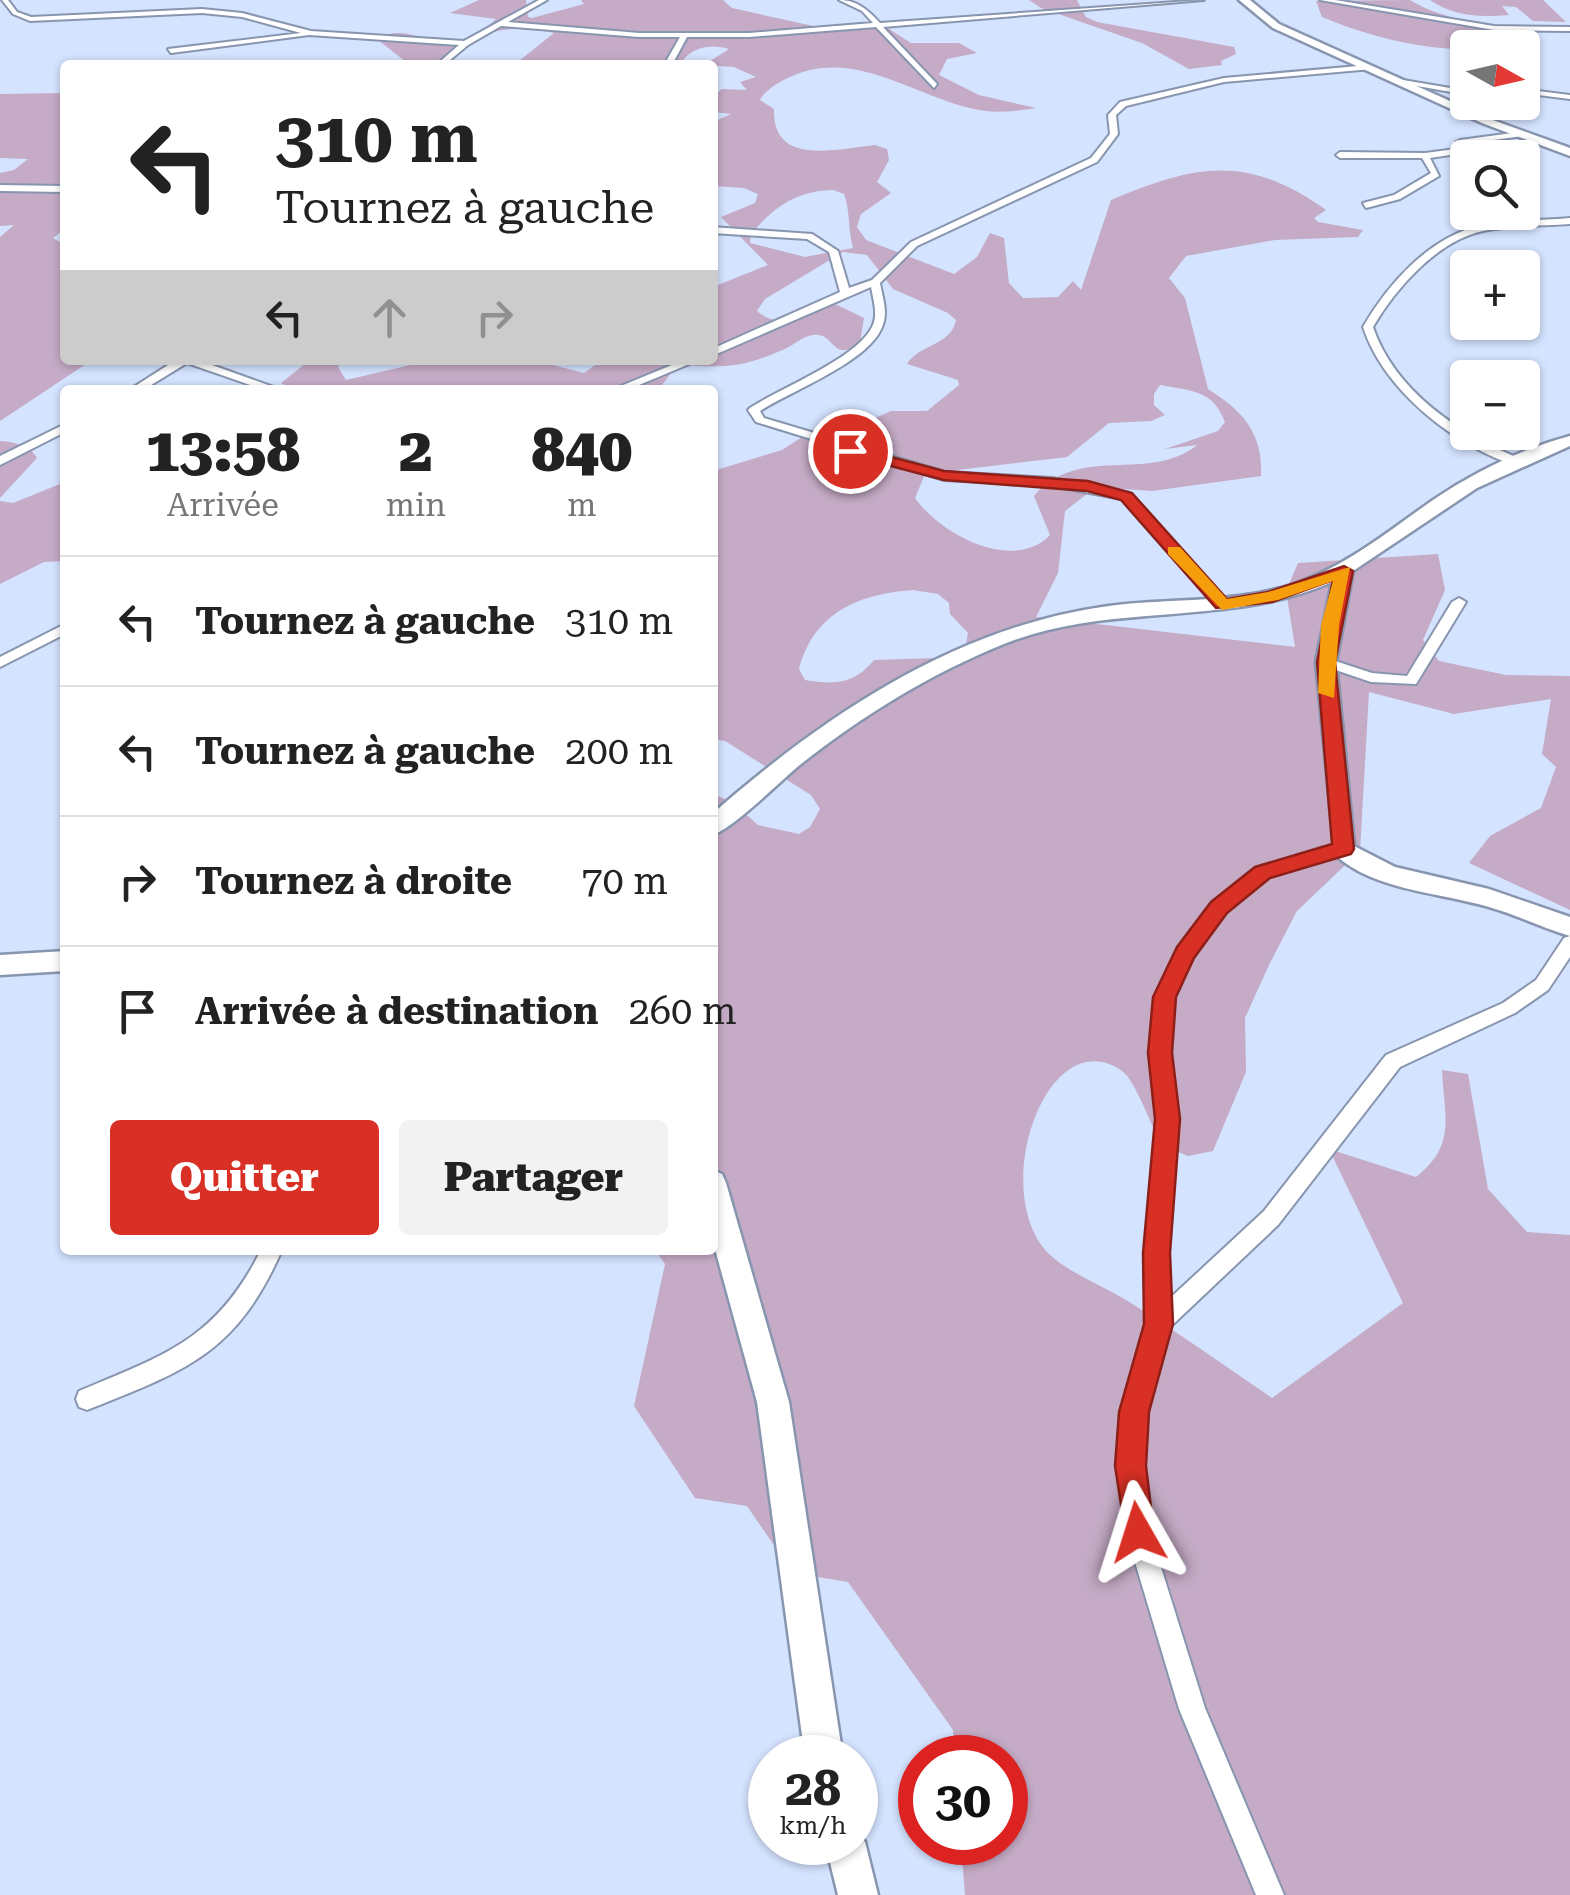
<!DOCTYPE html>
<html lang="fr">
<head>
<meta charset="utf-8">
<style>
	body { margin:0; font-family:"Roboto Serif",serif; background:#f2f2f2; color:#222; height:100vh; display:flex; flex-direction:column; font-size:38px; white-space:nowrap }
	* { box-sizing:border-box; margin:0 }
	p { font-size:32px; color:#767676 }
	.icon { flex:none; width:55px; height:55px; fill:none; stroke:currentColor; stroke-width:2; stroke-linecap:round; stroke-linejoin:round }
	.map { position:relative; flex:1; overflow:hidden }
	.details { position:absolute; left:60px; top:385px; width:658px; height:870px; display:flex; flex-direction:column; background:#fff; border-radius:10px; box-shadow:0 2px 8px #0004 }
	.details>* { flex:none }
	.top-card { position:absolute; left:60px; top:60px; width:658px; height:305px; border-radius:10px; box-shadow:0 2px 8px #0004; background:#fff; color:#222; overflow:hidden }
	.needle { width:65px; rotate:98deg }
	.fabs { position:absolute; left:1450px; top:30px; display:grid; gap:20px }
	.fabs a { display:grid; place-items:center; width:90px; height:90px; border-radius:10px; background:#fff; box-shadow:0 2px 8px #0004; font-size:50px }
	.speed { position:absolute; left:748px; top:1735px; display:flex; gap:20px; font-size:50px; font-weight:700; text-align:center }
	.speed>* { display:grid; place-content:center; width:130px; height:130px; border-radius:50%; background:#fff; box-shadow:0 2px 8px #0004; line-height:1 }
	.speed small { font-size:25px; font-weight:400 }
	.speed .limit { border:15px solid #d22; background:#fff; color:#111 }
	.pin { position:absolute; display:grid; place-items:center; width:85px; height:85px; color:#fff; margin:-42px; border:5px solid #fff; border-radius:50%; box-shadow:0 2px 10px #0007 }
	.me { position:absolute; width:110px; margin:-55px; rotate:354deg; stroke-linejoin:round; filter:drop-shadow(0 0 8px #0008) }
	.turn { display:flex; align-items:center; gap:35px; height:210px; padding:0 50px; font-size:45px }
	.turn .icon { width:130px; height:130px; stroke-width:2.5 }
	.turn b { display:block; font-size:70px; line-height:85px }
	.lanes { display:flex; align-items:center; height:95px; padding:0 50px; background:#0003; justify-content:center; gap:50px; direction:ltr }
	.lanes .off { opacity:.35 }
	.eta { display:flex; justify-content:space-evenly; align-items:center; height:170px; text-align:center }
	.eta b { font-size:60px; font-weight:800; line-height:70px }
	.action { display:flex; gap:20px; margin-top:auto; padding:20px 50px }
	.action a { flex:1; height:115px; border-radius:10px; background:#d93025; color:#fff; font-size:40px; font-weight:800; line-height:115px; text-align:center }
	.action a+a { background:#f2f2f2; color:#222 }
	ul { padding:0; list-style:none }
	li { display:flex; align-items:center; gap:30px; height:130px; padding:0 50px; border-top:2px solid #e0e0e0 }
	li div { flex:1 }
	li b { display:block; font-size:38px }
	li em { font-style:normal }
	.map>svg:first-child { display:block }
</style>
</head>
<body>
<div class="map">
<svg width="1570" height="1895" viewBox="0 0 1570 1895">
	<rect width="100%" height="100%" fill="#d4e3ff"/>
	<path fill="#c5abc6" fill-rule="evenodd" d="M479,0H526L528,17L532,18L584,4L581,0H723L732,8L818,27L878,22L911,43H959L977,53L947,59L939,75L979,95L1036,108C1015,111 995,114 974,109C914,96 853,47 790,77C779,82 765,90 760,100L774,109C772,167 836,149 875,145L887,149L889,160L877,182L891,193L861,214L857,227L866,240L954,274L977,257L990,233L1004,238L1009,283L1023,298L1058,297L1073,281L1081,290L1111,200C1197,164 1247,154 1326,210L1314,218L1318,222L1363,230L1358,237L1275,240L1186,256L1169,278L1185,298L1208,389C1243,411 1263,433 1261,476L1152,491L1096,487L1065,511L1058,573L1036,617L1295,647L1286,591L1298,563L1438,554L1445,590L1423,640L1439,661L1506,675L1570,676V910L1469,863L1490,836L1541,808L1556,767L1542,754L1551,699L1454,714L1369,692L1360,851L1297,911L1269,965L1245,1018L1246,1072L1213,1151L1188,1156L1161,1145C1153,1129 1135,1080 1122,1071C1047,1019 988,1191 1048,1253C1067,1272 1103,1286 1126,1300C1176,1331 1224,1365 1272,1398L1403,1303L1329,1149L1416,1177C1457,1145 1444,1116 1442,1070L1468,1074L1488,1189L1527,1232L1570,1235V1895H965L961,1843L1005,1842V1758L955,1757L953,1730L848,1582L793,1573L747,1506L695,1498L634,1406L665,1264L655,1250H712V1126L717,1122L712,1112L713,794L732,802L758,825L799,834L810,827L820,809L811,795L725,741L713,739V471L782,450L810,432L853,428L891,411H927L959,385L958,380L907,364C919,344 951,346 956,320L948,313L893,289L867,255L843,252L765,299L757,311C786,336 799,302 825,299L864,318L860,343C831,364 835,331 813,335C803,336 794,345 785,349C744,367 722,369 678,364L659,389L651,390H292L281,383L310,360H341L338,367L346,380L432,360H533L584,373L602,360H712L713,287L768,265L721,217L755,203L758,194L744,188L713,186V122L731,114L713,112V96L722,89L747,90L740,82L756,77L734,67L704,65L729,49C712,43 689,47 680,65H514L554,33C512,23 479,29 446,60L485,65H410L378,40C412,15 439,70 496,19L450,13ZM833,190L844,194C850,208 848,231 853,248L805,257L750,243L751,234C774,207 796,191 833,190ZM1160,385C1192,391 1213,390 1225,422L1218,431L1165,449L1197,445C1148,484 1079,443 1034,496L1050,535C1014,573 941,535 915,498L925,474L1067,457L1109,423L1151,421L1165,415L1154,405V394ZM913,590L938,594L949,603L950,614L968,633L966,644L938,658L874,660C854,684 836,685 805,680L799,669C814,613 858,594 913,590Z
		M1029,0H1077L1086,17L1097,22L1234,47L1236,54L1221,61L1222,65L1189,69L1142,43L1041,8Z
		M1410,0C1440,19 1477,20 1508,37L1510,46C1450,56 1382,42 1322,17L1316,1Z
		M1430,0H1543L1566,22L1533,21L1516,7L1502,6L1509,15C1481,17 1454,17 1430,0Z
		M65,93V229L53,238L65,245V360H92L0,421V237L14,225L0,226V173L14,170L28,159L0,158V94Z
		M0,441C14,442 30,445 37,458L0,498Z
		M65,482V561L44,562L0,584V501L13,503Z"/>
	<g fill="none" stroke-linecap="round" stroke-linejoin="round">
		<defs>
			<path id="street" d="M2,0H8L17,12L31,17L202,9L242,13L311,31L464,41L539,0H547L508,22L639,33H749L873,23L862,11L839,0C857,0 868,10 880,23L1204,0L883,27L937,84L934,88L876,27L749,37H687L672,65H664L680,37H639L501,26L468,45L444,65H436L459,45L309,35L171,53L168,49L301,33L242,17L202,13L30,21L13,14Z
				M1320,0H1335L1494,26L1570,27V31L1494,30Z
				M1369,65L1372,69L1224,82L1126,106L1116,115L1118,134L1097,162L917,246L880,283C882,295 887,309 884,321C876,360 792,390 760,411L764,418L945,472L1052,478L1130,493L1227,601V607H1217L1122,499L1052,486L944,480L756,422L748,410L750,408C780,388 859,358 873,325C878,313 873,299 871,287L712,356V349L840,292L829,252L807,239L712,233V227L812,234L838,251L849,288L872,280L911,242L1091,158L1110,134L1108,115L1120,102L1224,78Z
				M1403,80L1468,91V95L1406,84Z
				M1522,89L1570,95V99L1522,93Z
				M1520,132L1523,136L1464,144L1463,153L1430,158L1439,176L1400,199L1366,208L1363,203L1394,195L1431,173L1422,158H1340L1336,155L1340,152L1425,153L1456,149V142L1460,140Z
				M0,185L65,186V192L0,191Z
				M1570,218V224C1542,226 1511,225 1483,231C1438,240 1395,289 1373,327C1395,392 1461,435 1521,459V465L1517,466C1455,446 1384,391 1363,327C1388,284 1427,240 1477,226C1506,219 1540,221 1570,218Z
				M176,360H198L282,390H265L187,363L143,390H129Z
				M684,360H699L627,390H611Z
				M65,424V432L0,465V456Z
				M1459,598L1466,602L1416,684L1371,682L1321,665L1319,662L1326,658L1372,673L1407,676L1452,602Z
				M65,624V634L0,667V657Z
				M1343,843L1349,845L1351,849L1349,853L1268,877L1225,912L1192,956L1174,997L1169,1053L1178,1119L1167,1253L1168,1300L1264,1211L1386,1055L1503,1003L1536,980L1564,938L1570,936V957L1548,990L1515,1013L1400,1067L1278,1225L1167,1330L1145,1412L1142,1465L1150,1532L1205,1708L1284,1895H1256L1179,1709L1126,1532L1118,1465L1123,1412L1147,1324L1145,1253L1158,1119L1151,1053L1156,997L1179,948L1213,902L1256,868Z
				M261,1250H282C236,1354 187,1370 87,1410L79,1407L76,1399L79,1391C165,1355 217,1339 261,1250Z"/>
			<path id="secondary" d="M1239,0H1250L1279,24L1490,119L1570,148V156L1482,123L1273,28Z
				M1570,436V446L1477,488L1353,571L1336,662L1354,846L1395,867L1489,889L1570,917V936C1543,928 1517,915 1489,907C1438,892 1376,891 1335,855L1316,662L1332,582C1228,628 1110,601 1004,644C932,673 863,715 801,764C781,780 733,829 712,835V814C824,716 953,629 1102,607C1167,597 1234,605 1297,583C1348,565 1390,530 1433,500C1475,472 1521,449 1570,436Z
				M65,951V971L0,975V955Z
				M712,1170L722,1174L726,1183L789,1402L843,1758H805L757,1402L712,1238Z
				M855,1826L865,1842L878,1895H838L825,1842H855Z"/>
		</defs>
		<use href="#street" stroke="#8895af" stroke-width="4"/>
		<use href="#secondary" stroke="#8895af" stroke-width="5"/>
		<use href="#street" fill="#fff" fill-rule="evenodd"/>
		<use href="#secondary" fill="#fff" fill-rule="evenodd"/>
	</g>
	<path fill="#d93025" stroke="#8d1f18" stroke-width="2.5" d="M850,446L944,471L1088,481L1132,493L1227,599L1268,592L1344,566L1353,571L1335,662L1354,849L1351,854L1270,878L1227,913L1194,958L1176,997L1172,1053L1180,1119L1170,1253L1173,1324L1149,1412L1146,1466L1154,1532L1149,1543L1138,1548L1127,1543L1115,1466L1119,1412L1144,1324L1143,1253L1155,1119L1148,1053L1153,997L1177,947L1211,902L1255,867L1332,844L1317,662L1333,580L1272,602L1216,608L1121,500L1087,491L944,480L845,454V448Z"/>
	<path fill="#f59e0b" d="M1168,547H1180L1227,599L1268,592L1350,567L1339,625L1334,698L1318,693L1321,625L1333,581L1278,600L1222,610L1168,554Z"/>
</svg>
<div class="fabs">
<a><svg class="needle" viewBox="-14 -14 28 28"><path d="M0-13l5 13h-10z" fill="#e53935"/><path d="M0 13l5-13h-10z" fill="#767676"/></svg></a>
<a><svg class="icon" aria-label="search" viewBox="0 0 24 24"><circle cx="10" cy="10" r="6"/><path d="M15 15l6 6"/></svg></a>
<a>+</a>
<a>−</a>
</div>
<div class="speed"><div>28<small>km/h</small></div><div class="limit">30</div></div>
<div class="pin" style="left:850px;top:451px;background:#d93025"><svg class="icon" aria-label="arrive" viewBox="0 0 24 24"><path d="M6 21V4h12l-3 4 3 4H6"/></svg></div>
<svg class="me" style="left:1138px;top:1532px" viewBox="-20 -20 40 40"><path d="M0-17L14 15 0 8-14 15z" fill="#d93025" stroke="#fff" stroke-width="4"/></svg>
<div class="top-card">
<div class="turn"><svg class="icon" aria-label="left" viewBox="0 0 24 24"><path d="M17 20v-9H6M10 6l-5 5 5 5"/></svg><div><b>310 m</b>Tournez à gauche</div></div>
<div class="lanes"><svg class="icon" aria-label="left" viewBox="0 0 24 24"><path d="M17 20v-9H6M10 6l-5 5 5 5"/></svg><svg class="icon off" aria-label="ahead" viewBox="0 0 24 24"><path d="M12 20V5M6 11l6-6 6 6"/></svg><svg class="icon off" aria-label="right" viewBox="0 0 24 24"><path d="M7 20v-9h11M14 6l5 5-5 5"/></svg></div>
</div>
<section class="details">
<div class="eta">
<div><b>13:58</b><p>Arrivée</p></div>
<div><b>2</b><p>min</p></div>
<div><b>840</b><p>m</p></div>
</div>
<ul>
<li><svg class="icon" aria-label="left" viewBox="0 0 24 24"><path d="M17 20v-9H6M10 6l-5 5 5 5"/></svg><div><b>Tournez à gauche</b></div><em>310 m</em></li>
<li><svg class="icon" aria-label="left" viewBox="0 0 24 24"><path d="M17 20v-9H6M10 6l-5 5 5 5"/></svg><div><b>Tournez à gauche</b></div><em>200 m</em></li>
<li><svg class="icon" aria-label="right" viewBox="0 0 24 24"><path d="M7 20v-9h11M14 6l5 5-5 5"/></svg><div><b>Tournez à droite</b></div><em>70 m</em></li>
<li><svg class="icon" aria-label="arrive" viewBox="0 0 24 24"><path d="M6 21V4h12l-3 4 3 4H6"/></svg><div><b>Arrivée à destination</b></div><em>260 m</em></li>
</ul>
<div class="action"><a>Quitter</a><a>Partager</a></div>
</section>
</div>
</body>
</html>
